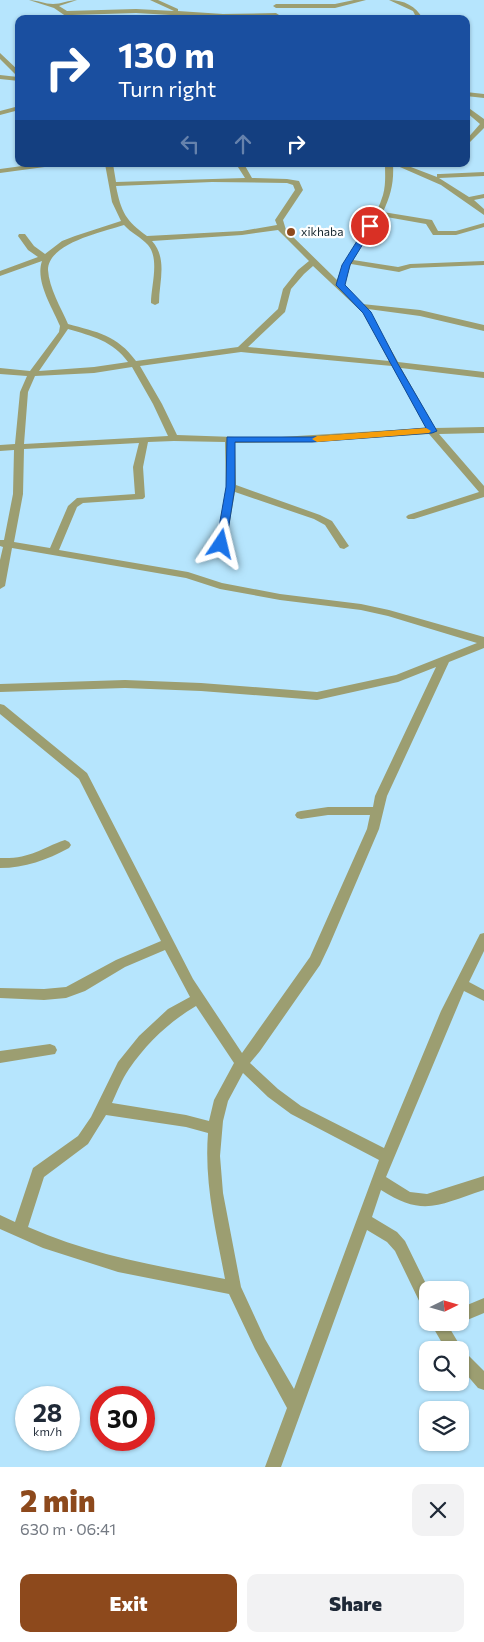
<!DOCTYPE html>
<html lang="en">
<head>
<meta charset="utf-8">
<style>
	body { margin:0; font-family:Commissioner,sans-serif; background:#f2f2f3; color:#1f2937; height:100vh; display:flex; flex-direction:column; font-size:19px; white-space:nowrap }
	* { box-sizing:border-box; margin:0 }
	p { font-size:16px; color:#747a83 }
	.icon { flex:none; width:28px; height:28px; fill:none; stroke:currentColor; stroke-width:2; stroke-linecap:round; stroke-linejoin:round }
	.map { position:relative; height:1467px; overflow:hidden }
	.details { display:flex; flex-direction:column; background:#fff; flex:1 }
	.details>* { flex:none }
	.guide { position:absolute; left:15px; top:15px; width:455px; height:152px; border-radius:10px; box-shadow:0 1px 4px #0004; background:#1a4fa0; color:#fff; overflow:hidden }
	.needle { width:32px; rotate:85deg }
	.tools { position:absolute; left:419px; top:1281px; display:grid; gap:10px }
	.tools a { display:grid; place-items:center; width:50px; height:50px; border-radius:10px; background:#fff; box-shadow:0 1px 4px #0004; font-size:25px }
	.speed { position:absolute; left:15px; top:1386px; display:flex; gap:10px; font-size:25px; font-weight:700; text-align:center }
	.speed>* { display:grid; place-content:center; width:65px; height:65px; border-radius:50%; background:#fff; box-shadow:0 1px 4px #0004; line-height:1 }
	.speed small { font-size:12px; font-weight:400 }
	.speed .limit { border:8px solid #d22; background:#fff; color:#111 }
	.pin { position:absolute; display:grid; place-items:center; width:42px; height:42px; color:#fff; margin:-21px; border:2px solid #fff; border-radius:50%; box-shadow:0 1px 5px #0007 }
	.me { position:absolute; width:55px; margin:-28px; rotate:10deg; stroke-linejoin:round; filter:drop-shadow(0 0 4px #0008) }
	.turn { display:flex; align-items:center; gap:18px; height:105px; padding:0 20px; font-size:22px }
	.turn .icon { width:65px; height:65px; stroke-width:2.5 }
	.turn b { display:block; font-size:35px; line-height:42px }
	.lanes { display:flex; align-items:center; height:48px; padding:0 20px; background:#0003; justify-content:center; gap:25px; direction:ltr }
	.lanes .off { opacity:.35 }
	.round { display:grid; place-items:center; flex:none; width:52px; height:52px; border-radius:10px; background:#f2f2f3 }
	.overview { display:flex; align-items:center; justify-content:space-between; height:85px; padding:0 20px }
	h1 { font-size:30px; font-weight:800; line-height:38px; color:#8d491c }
	.action { display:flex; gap:10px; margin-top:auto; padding:10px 20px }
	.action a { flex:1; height:58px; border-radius:10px; background:#8d491c; color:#fff; font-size:20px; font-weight:800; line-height:58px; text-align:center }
	.action a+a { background:#f2f2f3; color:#1f2937 }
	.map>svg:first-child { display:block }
</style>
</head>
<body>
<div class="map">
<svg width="484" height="1467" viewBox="0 0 484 1467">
	<rect width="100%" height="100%" fill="#b6e5fd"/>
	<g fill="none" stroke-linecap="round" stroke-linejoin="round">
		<path fill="#9c9e71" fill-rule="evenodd" d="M29,0C37,0 45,4 53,4C61,4 69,0 77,0L59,6L67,11L136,9L174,11L150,0H158L178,9V11L223,14L276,13L279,15L276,17L223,18L136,13L72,15L76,18L70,19L54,8Z
			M354,0H366L335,8H276L273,6L276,4H335Z
			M389,0C404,0 416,6 423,19H417L413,11Z
			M0,53L19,71V81L0,79V75L18,77L0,59Z
			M466,92L484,94V98L466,96Z
			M19,106V110L0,115V111Z
			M466,106L484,119V128L469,143H466V140L480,124L466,112Z
			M37,164H56L52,166L0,173V169Z
			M105,164H113L116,182L245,178L236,164H244L252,178L287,179L299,181L303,190L283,220L286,230L337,280C347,249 374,226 383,195C386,184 385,175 385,164H393C394,182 391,195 383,212L432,220L438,231H456L484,223V227L456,235H433L426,224L381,216L353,260L398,267L410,264L484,261V265L411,268L399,272L351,264L344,286L362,304L420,310L484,325V331L420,316L368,309L398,362L484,372V378L401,368L435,428L484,427V433L439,434L484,486V497L414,519H408L406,517L408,515L479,492L429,434L312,442L235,443L236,485L320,515L332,521L349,546L344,549L340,548L325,525L314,519L235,492L226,544L221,547L216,544L226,487L225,442L174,441L148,442L143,467L145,497L143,499L83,503L77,507L59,550L188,572L222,583L280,594L361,604L389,610L484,637V648L449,662L387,796L379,829L329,946L320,965L260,1051L250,1063L278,1089L301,1106L384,1148L441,1011L480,934L484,933V951L469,982L484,990V1001L464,991L386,1177L410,1192L427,1194L484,1176V1190C440,1204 424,1218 381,1190L372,1217L397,1232L405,1241L429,1290H428V1311L423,1309L395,1251L387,1242L367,1230L281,1467H265L287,1408L255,1349L229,1294L118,1272L43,1248L0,1229V1215L15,1222L33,1168L78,1136L91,1117L118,1062L139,1036L168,1009L190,997L165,950L125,967L85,991L66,998L44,1000L0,998V988L44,989L66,987L116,960L161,941L79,779L0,714V704L4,705L87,773L193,979L242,1053L310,957L367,829L370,815H328L301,819L297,818L295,815L297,812L301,811L328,807H373L375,796L436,667L398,682L317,700L201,691L125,688L0,692V684L125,680L201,683L317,692L396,675L477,643L388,616L361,610L280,600L220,589L186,578L12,548L5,586L0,589V560L3,547L0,546V540H4L13,494L14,450L0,451V445L15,444L20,392L27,376L0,374V368L30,371L59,332L60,326C52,307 35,281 42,261L0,276V271L38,257L28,250L18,236L19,234H25L34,246L45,254L62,241L75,236L121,221L112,202ZM212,182L287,183L293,185L295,190L275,220L277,225L242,231L147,236C126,221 121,212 116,186ZM124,225C131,233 141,237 148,245C160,259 151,286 151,303L155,305L159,303C159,282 168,259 152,241L242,235L278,230L309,261L298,270L283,289L278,309L238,347L136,361C117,335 97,332 68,324C61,308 49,288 48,270C48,243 103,232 124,225ZM313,266L363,313L389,361L248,347L285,312L291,289L304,274ZM68,329C92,336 113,341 128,362L94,367L39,371ZM241,352L392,366L426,428L265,438L177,435L162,404L140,366ZM132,367L153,404L168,436L24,444L28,392L35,376L94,373ZM139,443L133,467L135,494L77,498L68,506L50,548L14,542L23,494L24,449ZM196,1006L234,1063L214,1100L209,1121L186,1115L112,1103C117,1092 122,1079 129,1069C147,1043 169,1022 196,1006ZM243,1073L268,1097L291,1114L379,1160L294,1389L265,1339L241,1287L223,1193L220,1156L223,1121L228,1101ZM106,1115L186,1127L208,1133C204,1183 216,1231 225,1279C158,1266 91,1255 28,1227L44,1177L88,1144Z
			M393,164H403L437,177V174H440L484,172V176L439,178L469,197L484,194V198L474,200L484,209V215L441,185Z
			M65,840L69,842L71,845L69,848C47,860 25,868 0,868V858C31,859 39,849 65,840Z
			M50,1044L55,1046L57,1050L55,1054L0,1063V1051Z
			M484,1298V1313L460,1323L458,1322H460V1308Z
			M430,1322H446L462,1349L484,1371V1390L478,1388L460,1367V1350H446Z"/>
	</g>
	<path fill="#1a73e8" stroke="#114b97" d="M367,225L374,226L350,265L345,285L371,312L398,364L437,431L432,433L312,442H235V487L226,544L225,546H217L216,544L226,487L227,437H312L426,428L363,313L336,285L342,265Z"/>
	<path fill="#f59e0b" d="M426,428L431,431L429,433L317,442L312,439L317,436Z"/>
	<circle fill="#8d491c" stroke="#fefefe" stroke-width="2" cx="291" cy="232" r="5"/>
	<g text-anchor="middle" stroke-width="4.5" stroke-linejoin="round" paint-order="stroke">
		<g font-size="12" fill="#12242d" stroke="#fefefe" text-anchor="start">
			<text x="301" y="236">xikhaba</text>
		</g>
	</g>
</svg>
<div class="tools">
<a><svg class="needle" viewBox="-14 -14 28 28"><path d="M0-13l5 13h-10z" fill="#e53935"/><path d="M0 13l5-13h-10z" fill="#747a83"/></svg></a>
<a><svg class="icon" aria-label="search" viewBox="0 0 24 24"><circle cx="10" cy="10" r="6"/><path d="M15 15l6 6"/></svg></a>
<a><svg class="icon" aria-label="layers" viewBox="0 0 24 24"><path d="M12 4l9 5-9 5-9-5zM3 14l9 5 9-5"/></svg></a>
</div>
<div class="speed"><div>28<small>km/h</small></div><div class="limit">30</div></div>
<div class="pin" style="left:370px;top:226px;background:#d93025"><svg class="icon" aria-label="arrive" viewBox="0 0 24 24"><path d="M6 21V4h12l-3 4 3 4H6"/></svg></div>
<svg class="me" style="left:221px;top:544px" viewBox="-20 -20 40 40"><path d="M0-17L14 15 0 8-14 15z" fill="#1a73e8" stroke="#fff" stroke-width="4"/></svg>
<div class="guide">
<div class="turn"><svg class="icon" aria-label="right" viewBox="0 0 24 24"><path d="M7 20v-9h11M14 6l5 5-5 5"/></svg><div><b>130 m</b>Turn right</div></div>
<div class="lanes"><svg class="icon off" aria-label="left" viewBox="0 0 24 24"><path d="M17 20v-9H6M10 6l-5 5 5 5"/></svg><svg class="icon off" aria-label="ahead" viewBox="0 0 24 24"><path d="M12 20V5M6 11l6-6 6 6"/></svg><svg class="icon" aria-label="right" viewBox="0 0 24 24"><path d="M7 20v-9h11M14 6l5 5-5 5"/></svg></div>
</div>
</div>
<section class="details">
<div class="overview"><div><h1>2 min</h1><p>630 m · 06:41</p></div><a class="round"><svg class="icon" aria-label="close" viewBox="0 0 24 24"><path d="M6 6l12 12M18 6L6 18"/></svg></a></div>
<div class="action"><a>Exit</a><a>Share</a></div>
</section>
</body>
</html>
